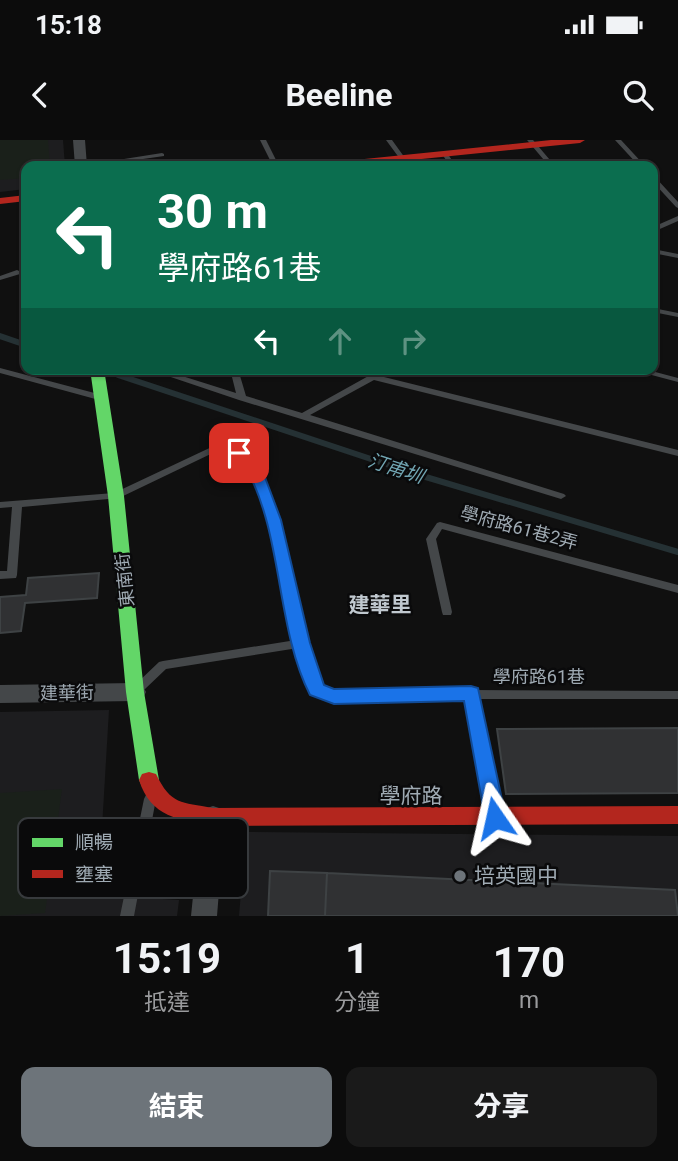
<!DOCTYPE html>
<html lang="zh-TW">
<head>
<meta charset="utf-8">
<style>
	body { margin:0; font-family:Roboto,"Noto Sans TC",sans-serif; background:#1a1a1a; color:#f1f3f6; height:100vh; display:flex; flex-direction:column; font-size:26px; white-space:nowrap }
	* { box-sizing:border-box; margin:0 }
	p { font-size:23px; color:#9a9b9d }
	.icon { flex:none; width:38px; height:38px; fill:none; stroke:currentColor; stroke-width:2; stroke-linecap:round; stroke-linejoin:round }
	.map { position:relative; height:776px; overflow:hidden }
	.panel { display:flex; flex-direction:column; background:#0c0c0c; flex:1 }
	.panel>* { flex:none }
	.banner { position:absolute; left:21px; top:21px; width:637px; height:214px; border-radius:14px; box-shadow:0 2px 5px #0004,0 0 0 2px #2c2c2d; background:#0b6e4f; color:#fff; overflow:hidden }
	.pin { position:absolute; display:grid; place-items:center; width:60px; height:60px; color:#fff; margin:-30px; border-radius:14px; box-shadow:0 4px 10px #0006 }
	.me { position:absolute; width:77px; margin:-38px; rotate:349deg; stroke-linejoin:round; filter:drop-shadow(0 0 5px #0008) }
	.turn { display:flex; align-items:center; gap:24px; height:147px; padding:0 21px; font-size:32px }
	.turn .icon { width:91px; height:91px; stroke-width:2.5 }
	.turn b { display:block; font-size:49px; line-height:60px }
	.lanes { display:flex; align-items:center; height:66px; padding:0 21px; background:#0003; justify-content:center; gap:35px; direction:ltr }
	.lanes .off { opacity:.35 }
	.eta { display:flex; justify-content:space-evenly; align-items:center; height:119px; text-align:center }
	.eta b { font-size:42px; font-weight:700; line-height:49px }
	.action { display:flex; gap:14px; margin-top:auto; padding:14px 21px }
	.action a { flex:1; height:80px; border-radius:14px; background:#6d747a; color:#fff; font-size:28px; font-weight:700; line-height:80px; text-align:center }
	.action a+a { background:#1a1a1a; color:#f1f3f6 }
	.status { display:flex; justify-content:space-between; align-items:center; height:49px; padding:0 35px; background:#0c0c0c; direction:ltr }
	.status svg { height:19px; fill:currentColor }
	header { display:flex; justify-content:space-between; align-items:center; height:91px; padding:0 21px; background:#0c0c0c; font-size:32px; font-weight:700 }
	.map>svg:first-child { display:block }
</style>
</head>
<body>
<div class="status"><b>15:18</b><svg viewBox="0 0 49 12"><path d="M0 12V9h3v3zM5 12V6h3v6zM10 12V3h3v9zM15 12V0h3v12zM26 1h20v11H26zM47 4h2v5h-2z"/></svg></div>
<header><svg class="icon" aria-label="back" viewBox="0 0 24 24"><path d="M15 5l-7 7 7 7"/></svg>Beeline<svg class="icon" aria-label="search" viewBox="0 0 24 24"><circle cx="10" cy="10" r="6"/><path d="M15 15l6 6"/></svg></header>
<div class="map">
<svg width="678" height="776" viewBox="0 0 678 776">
	<rect width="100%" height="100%" fill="#101010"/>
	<path fill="#1d1d1f" d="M0,0H63L65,26H26V49L0,52Z
		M109,570L98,755L179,760L177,776H0V572Z
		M246,692L678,696V776H239Z"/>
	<path fill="#1a201a" d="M0,0H48L50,26H26V38L0,40Z
		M62,649L45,773L0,776V653Z"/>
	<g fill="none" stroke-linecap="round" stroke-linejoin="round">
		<path stroke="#253134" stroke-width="6" d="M0,196L26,205
			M118,235L419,335L678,412"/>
	</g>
	<path fill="#303133" stroke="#3e4244" stroke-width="2" d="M99,433L97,458L25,463L21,491L0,493V457L26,455L28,438Z
		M678,588V653L506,654L497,589Z
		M270,731L327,733L325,776H268Z
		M327,733L675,750L678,776H325Z"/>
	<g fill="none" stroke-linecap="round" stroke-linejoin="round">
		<path fill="#444749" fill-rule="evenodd" d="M260,0H266L279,26H273Z
			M386,0H392L405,18L404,19H400Z
			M527,0H533L555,26H549Z
			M615,0H621L645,26H639Z
			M162,13L164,14V16L129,21V26H123L124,19Z
			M443,13H447L456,26H450L442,14Z
			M653,36L655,37L678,62V68L676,67L653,42Z
			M678,76V81L653,92V87Z
			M653,109L678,114V118L653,113Z
			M17,130L21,132L20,134L0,140V136Z
			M653,168L678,173V177L653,172Z
			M0,228L102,255L103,257L99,260L0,233Z
			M147,229H160L236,253L230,229H238L246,256L302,273L381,229H391L380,236L678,310V316L374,240L310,275L564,354L566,356L561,359L239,260Z
			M629,229H644L678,238V242Z
			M218,304L242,311L257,324L278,380L307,503L322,547L334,551L471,550L678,551V559H478L501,673L499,677L495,678L491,677L489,673L466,559L334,560L313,553L298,508L166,529L145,549L141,550L137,549L135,546L137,543L159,522L163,521L296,500L268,380L248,325L236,315L219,310L119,358L22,367L17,435L16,438L0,439V431H7L12,367L0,368V362L114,353Z
			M440,382L678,445V453L442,389L436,399L452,472L451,475H443L442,472L426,399L437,383Z
			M150,654L154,655L156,659L134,776H120L144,659L146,655Z"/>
		<path fill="#444749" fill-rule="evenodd" d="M73,0H85L87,26H75Z
			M135,543L143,546L146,552L143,558L135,561L0,563V545Z
			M213,666L222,669L225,677L217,776H191L201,677L204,669Z"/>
		<path fill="#63d668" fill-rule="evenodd" d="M90,229H104L124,356L144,552L159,640L156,646L149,648L142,646L139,640L126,552L108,356Z"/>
		<path fill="#b3261e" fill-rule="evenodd" d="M551,0H585L580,3L353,26H320L325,23Z
			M26,55V61L0,64V58Z
			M149,632L156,634C171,665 181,662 213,668L678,666V684L213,686C179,679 151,678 139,640L142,634Z"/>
	</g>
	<path fill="#1a73e8" stroke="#114b97" stroke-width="2" d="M239,308L260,324L281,380L310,503L324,545L334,549L471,546L478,548L506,678L503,684L495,687L488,684L485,678L464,561L334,564L310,555C276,489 283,394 246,328C243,322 236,318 232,313Z"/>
	<circle fill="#6d747a" stroke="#0a0a0b" stroke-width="2.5" cx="460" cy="736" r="7"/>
	<g text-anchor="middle" stroke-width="5" stroke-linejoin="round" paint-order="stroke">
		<g font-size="18" fill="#9faab3" stroke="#0a0a0b">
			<text transform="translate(519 388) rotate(15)" y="6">學府路61巷2弄</text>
			<text transform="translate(125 440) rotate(-96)" y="6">東南街</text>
			<text x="539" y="543">學府路61巷</text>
			<text transform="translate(67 553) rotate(-1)" y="6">建華街</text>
		</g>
		<g font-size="19" font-style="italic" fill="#71a5b2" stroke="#0a0a0b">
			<text transform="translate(396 328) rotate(18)" y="7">汀甫圳</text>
		</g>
		<g font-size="21" font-weight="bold" fill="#c0c8cf" stroke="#0a0a0b">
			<text x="380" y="472">建華里</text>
		</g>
		<g font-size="21" fill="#9faab3" stroke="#0a0a0b">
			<text x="411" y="663">學府路</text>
		</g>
		<g font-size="21" fill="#9faab3" stroke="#0a0a0b" text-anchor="start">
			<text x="474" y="743">培英國中</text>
		</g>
	</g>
	<rect x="18" y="678" width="230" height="80" rx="10" fill="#0a0a0b" stroke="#373a3d" stroke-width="2"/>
	<rect x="32" y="698" width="31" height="9" fill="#63d668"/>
	<rect x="32" y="730" width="31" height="8" fill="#b3261e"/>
	<g font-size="19" fill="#9faab3">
		<text x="75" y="709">順暢</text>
		<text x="75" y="741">壅塞</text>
	</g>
</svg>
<div class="pin" style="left:239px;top:313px;background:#d93025"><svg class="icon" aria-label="arrive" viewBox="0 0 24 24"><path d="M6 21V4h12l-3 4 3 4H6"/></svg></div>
<svg class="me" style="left:495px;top:678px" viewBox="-20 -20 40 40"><path d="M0-17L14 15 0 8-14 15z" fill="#1a73e8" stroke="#fff" stroke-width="4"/></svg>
<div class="banner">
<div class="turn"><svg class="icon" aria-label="left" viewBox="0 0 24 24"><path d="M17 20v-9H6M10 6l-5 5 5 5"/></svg><div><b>30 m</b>學府路61巷</div></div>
<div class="lanes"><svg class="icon" aria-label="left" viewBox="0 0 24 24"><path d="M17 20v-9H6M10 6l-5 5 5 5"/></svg><svg class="icon off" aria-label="ahead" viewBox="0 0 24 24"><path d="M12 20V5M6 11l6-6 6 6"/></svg><svg class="icon off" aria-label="right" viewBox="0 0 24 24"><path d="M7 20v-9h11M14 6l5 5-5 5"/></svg></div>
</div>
</div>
<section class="panel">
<div class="eta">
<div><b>15:19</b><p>抵達</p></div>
<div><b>1</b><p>分鐘</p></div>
<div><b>170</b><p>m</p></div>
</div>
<div class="action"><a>結束</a><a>分享</a></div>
</section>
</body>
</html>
